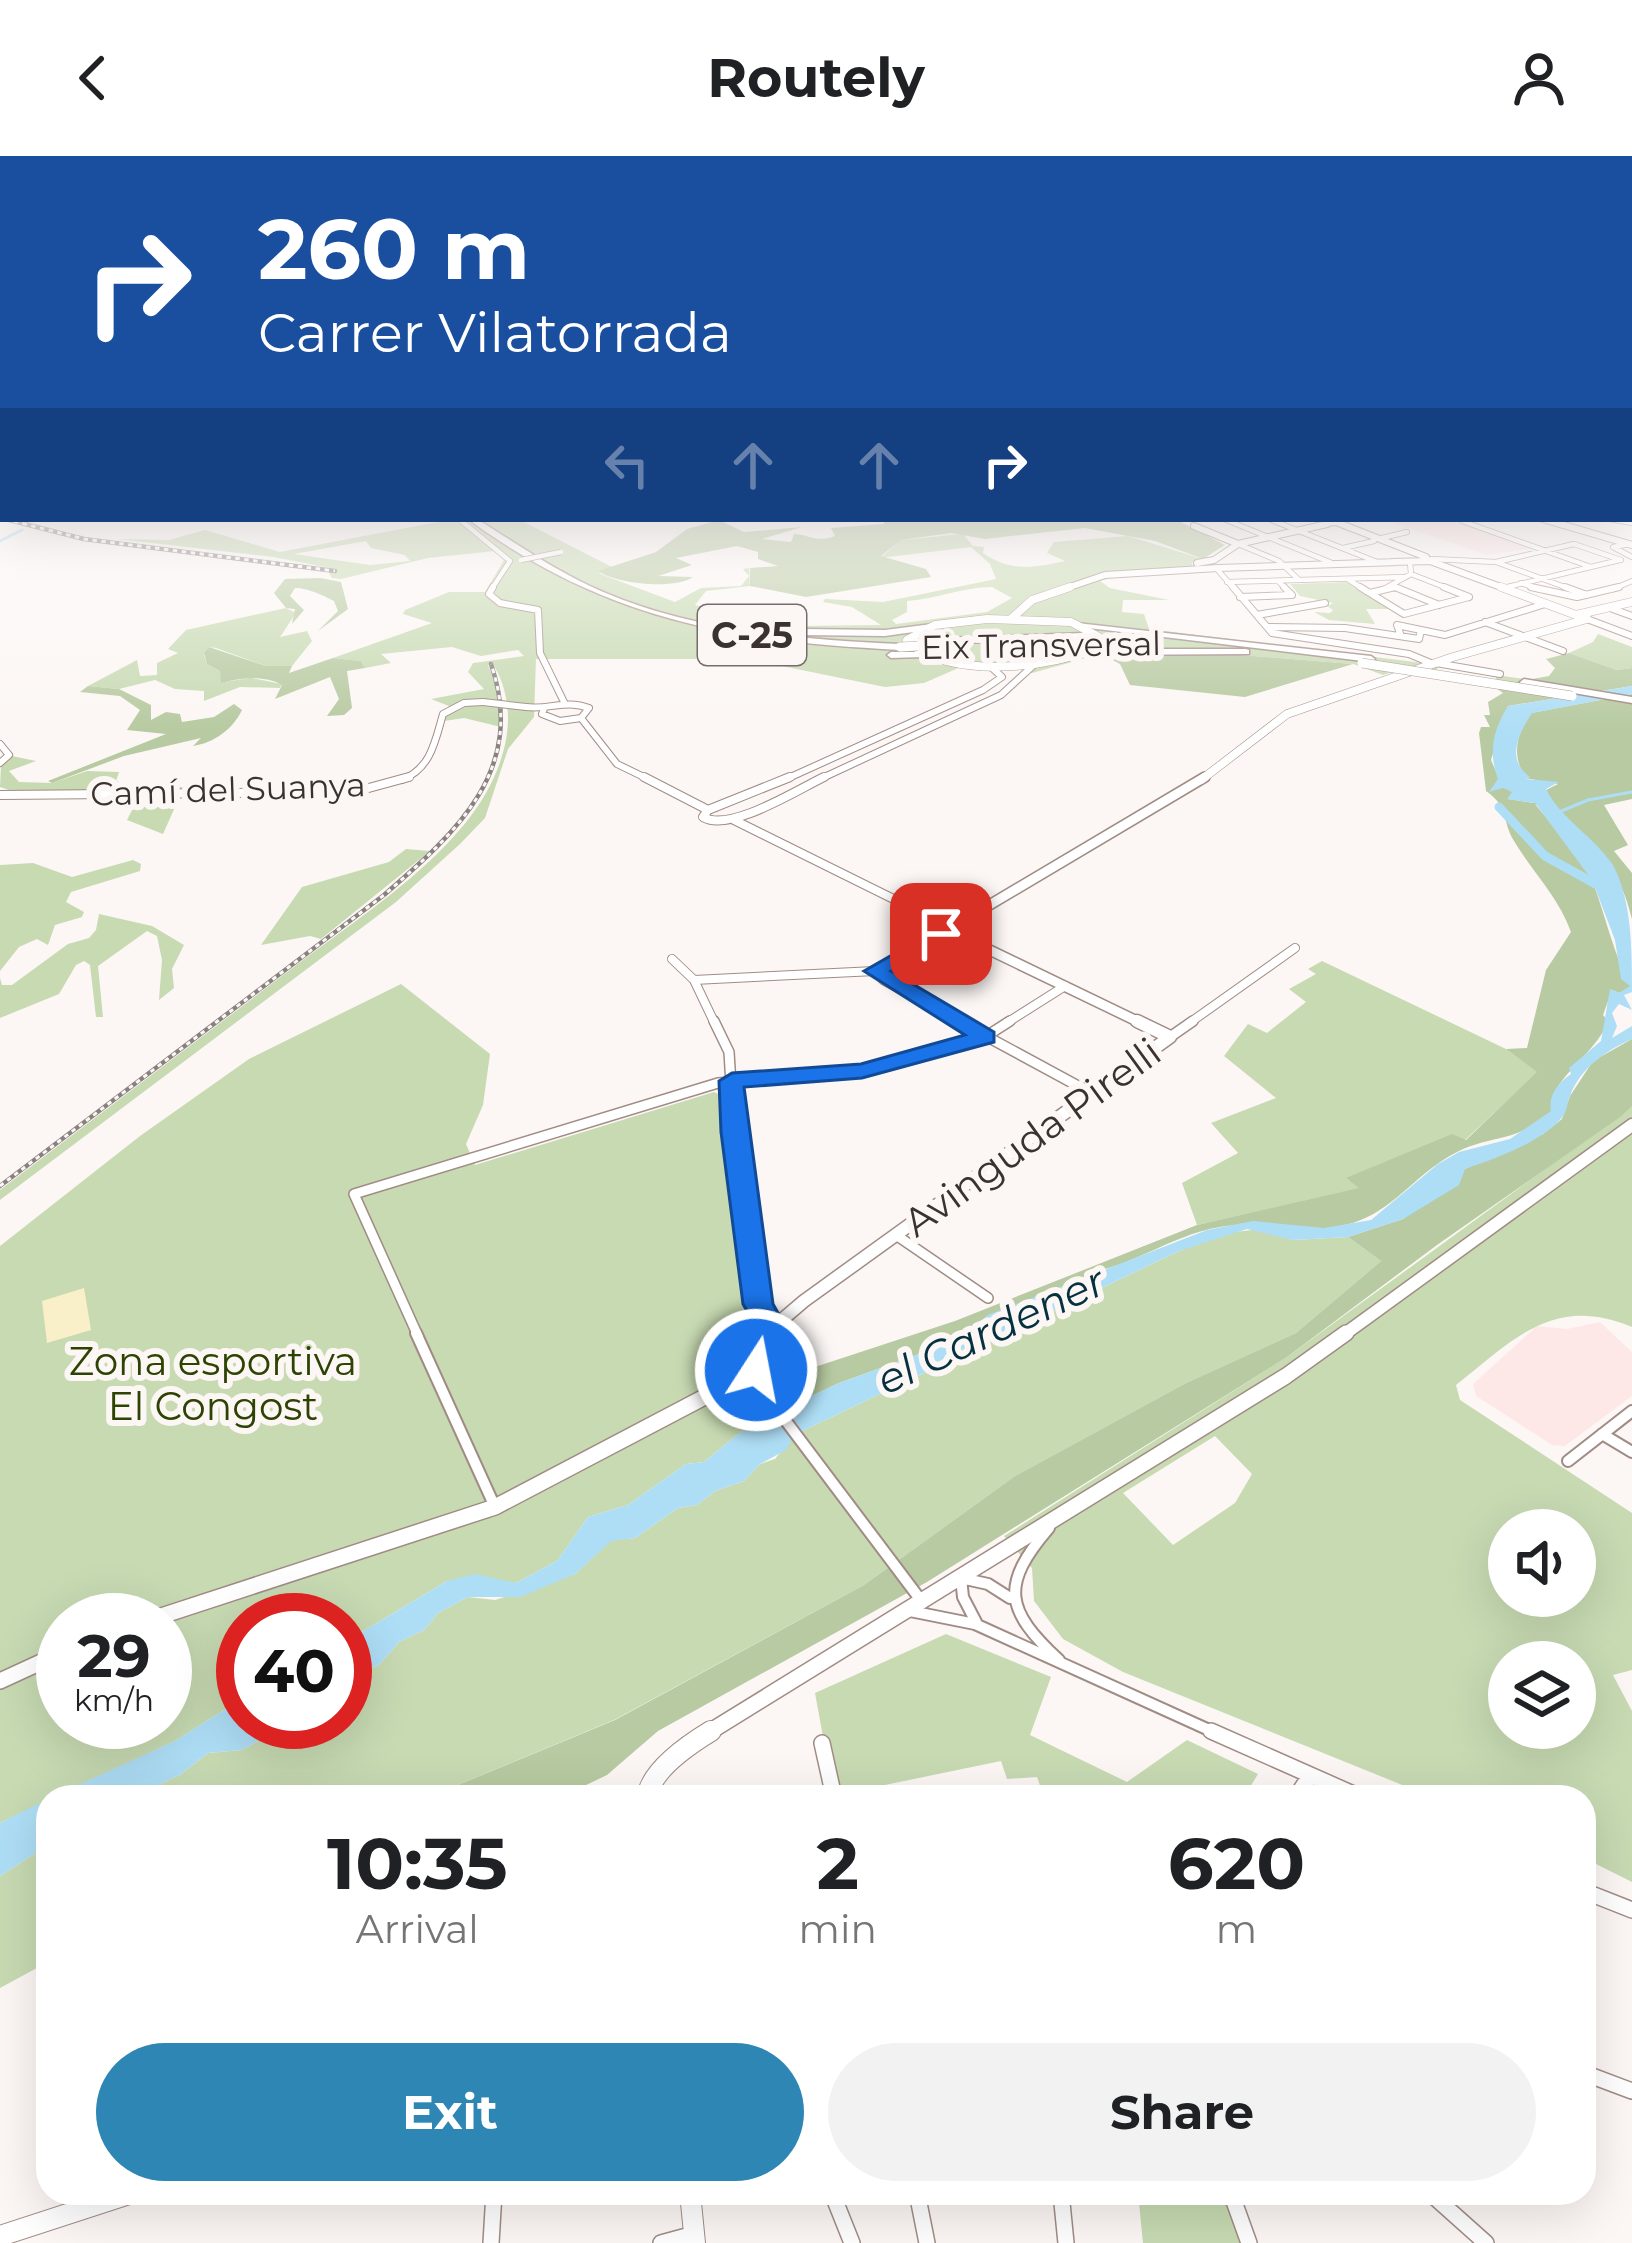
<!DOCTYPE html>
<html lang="en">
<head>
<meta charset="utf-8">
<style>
	body { margin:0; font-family:Montserrat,sans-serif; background:#f2f2f2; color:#202124; height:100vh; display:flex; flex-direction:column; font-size:45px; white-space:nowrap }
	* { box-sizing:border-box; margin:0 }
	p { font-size:39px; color:#757577 }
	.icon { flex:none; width:66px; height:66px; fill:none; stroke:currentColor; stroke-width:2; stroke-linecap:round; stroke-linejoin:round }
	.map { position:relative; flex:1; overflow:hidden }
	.details { position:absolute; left:36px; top:1629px; width:1560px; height:420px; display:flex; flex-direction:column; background:#fff; border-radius:36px; box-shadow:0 12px 48px #0002 }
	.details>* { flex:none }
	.hud { position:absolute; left:0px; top:0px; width:1632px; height:366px; box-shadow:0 12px 48px #0002; background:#1a4fa0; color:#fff; overflow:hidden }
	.controls { position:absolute; left:1488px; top:1353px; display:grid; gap:24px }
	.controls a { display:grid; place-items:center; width:108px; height:108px; border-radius:50%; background:#fff; box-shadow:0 12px 48px #0002; font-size:60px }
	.speed { position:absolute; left:36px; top:1437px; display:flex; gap:24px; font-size:60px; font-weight:700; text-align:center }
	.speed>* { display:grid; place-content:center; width:156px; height:156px; border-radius:50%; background:#fff; box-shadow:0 12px 48px #0002; line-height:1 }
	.speed small { font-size:30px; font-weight:400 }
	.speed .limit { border:18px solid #d22; background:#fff; color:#111 }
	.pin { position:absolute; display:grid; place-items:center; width:102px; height:102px; color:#fff; margin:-51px; border-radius:24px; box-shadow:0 6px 18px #0006 }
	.me { position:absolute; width:132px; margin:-66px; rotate:11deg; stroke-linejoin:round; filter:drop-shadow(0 0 9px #0008) }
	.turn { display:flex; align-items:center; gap:42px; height:252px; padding:0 60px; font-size:54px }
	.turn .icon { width:156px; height:156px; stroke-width:2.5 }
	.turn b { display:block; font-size:84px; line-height:102px }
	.lanes { display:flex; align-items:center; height:114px; padding:0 60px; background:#0003; justify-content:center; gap:60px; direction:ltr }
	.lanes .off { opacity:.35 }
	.eta { display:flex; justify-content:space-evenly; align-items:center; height:204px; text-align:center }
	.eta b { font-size:72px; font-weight:700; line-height:84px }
	.primary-button { display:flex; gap:24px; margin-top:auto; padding:24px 60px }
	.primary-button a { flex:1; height:138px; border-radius:72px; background:#2d86b4; color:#fff; font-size:48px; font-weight:700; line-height:138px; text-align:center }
	.primary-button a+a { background:#f2f2f2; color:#202124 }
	header { display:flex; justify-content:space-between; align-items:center; height:156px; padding:0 60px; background:#fff; font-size:54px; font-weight:700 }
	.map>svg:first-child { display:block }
</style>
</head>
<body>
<header><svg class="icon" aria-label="back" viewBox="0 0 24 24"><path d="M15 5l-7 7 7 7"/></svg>Routely<svg class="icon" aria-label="person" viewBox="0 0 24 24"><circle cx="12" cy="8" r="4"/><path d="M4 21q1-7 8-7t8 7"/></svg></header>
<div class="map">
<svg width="1632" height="2087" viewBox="0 0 1632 2087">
	<rect width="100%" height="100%" fill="#fcf7f5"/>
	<path fill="#fee8e7" d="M1383,363H1456L1534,392L1486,399Z
		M1600,1166L1632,1196V1240L1565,1290L1552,1289L1476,1240L1473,1228L1537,1170L1567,1173Z"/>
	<path fill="#c7dab2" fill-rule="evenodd" d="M437,363H518L612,411L599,417L603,419L675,446L701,432L741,430L749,420L743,413L749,412L750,430L706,435L695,449L764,467L796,465L799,470L881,469L852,451L823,446L825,443L883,446L996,423L990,408L971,391L880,402L901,384L963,378L973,390L984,391L983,397C1011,416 1033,412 1065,405L1047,397L1054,386L1128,380L1203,403L1192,406L1193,414L1125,418L1100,425L1110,432L1169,444H1123L1122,456L1144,458L1149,473L1439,509L1435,518L1496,527V519L1531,524L1493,530L1398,514L1383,519L1353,508L1178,494L1101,498L1032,517L1018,512L963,510L924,527L885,531L747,503H536L534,561L508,593L485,662L460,688L396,746L0,1044V1034C97,960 194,887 291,813C354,765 446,707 486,637C509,596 518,550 493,508L488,509L503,546L501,571L464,562L437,566L449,550L431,543L484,533L468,516L473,507L524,500L518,494L481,500L452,491L381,498L391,507L365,512L361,505L333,502L432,467L403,458L405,454L449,436H485L504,404L495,395L428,402L341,423L332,422L329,417L335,413L273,401L117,383L169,384L205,374L280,396L438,366ZM366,385L371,392L405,399L410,405L370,409L294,398ZM992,431L1012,442L987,456L896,468L892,464L907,456V445C937,443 962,431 992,431Z
		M1352,426L1391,453H1366L1375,468L1329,464L1314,456L1330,457L1333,454L1327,450L1333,447L1300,440L1290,428Z
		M286,452L296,457L280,481L307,475L312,485L292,510H266L216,492L209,491L204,499L207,508L220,515L222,526L251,522L282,528L280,532L240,531L204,545V535L175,533L155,524L119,533L88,530L137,504L140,520L157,519V507L178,497L168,493L186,474Z
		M1598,478L1632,491V512L1617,514L1569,497L1593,486Z
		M12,600L36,605L9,615L19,626L52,627L87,615L119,616L116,625L128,628L126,632L24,639L0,631L1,610Z
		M184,631L163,678L127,664L143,632Z
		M406,693L430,695L321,783L310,780L261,789L302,731L389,706Z
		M133,704L141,708L140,715L71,736L66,746L84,756L82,761L55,769L48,789L37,783L19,791L0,815V709L33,707L72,721Z
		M99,758L152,770L184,789L172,813L174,832L159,844L162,804L157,780L147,775L98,810L103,861H96L90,809L84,805L76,809L59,838L0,862V822L2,829H12L68,788L89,782L96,774Z
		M1322,805L1506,893L1538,916L1465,984L1347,1023L1361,1032L1197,1069L1182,1027L1238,997L1211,967L1276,942L1224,900L1248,868L1267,877L1306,846L1289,833L1316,818L1308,813Z
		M401,828L490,898L483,949L466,988L475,1009L714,936L723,940L752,1174L773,1192L778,1230L766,1239L778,1256L737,1279L704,1306L686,1308L628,1349L588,1361L557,1405L516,1427L447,1425L345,1486V1464H243V1542L175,1585L0,1667V1090L140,980L249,903ZM63,1464H165V1566H63Z
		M1632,950V1171C1554,1138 1514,1183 1456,1229L1460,1244L1632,1357V1514L1613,1519L1632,1555V1726L1584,1702V1641H1432L1123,1516L1063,1483L1034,1445L1032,1412L1004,1380L1287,1201ZM1215,1280L1252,1318L1235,1347L1173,1389L1123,1337ZM1509,1374H1575V1440H1509ZM1509,1506H1575V1572H1509Z
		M1261,1073L1293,1084L1348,1081L1381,1105L1296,1177L1186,1227L1015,1320L864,1429L614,1564L429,1641H134L181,1618L208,1597L242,1594L292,1566H345V1522L379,1509L399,1486L424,1474L438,1457L468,1441L495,1444L575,1418L611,1384L635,1382L678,1352L697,1349L715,1335L744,1325L760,1308L775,1303L794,1279L1179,1095L1225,1077Z
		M946,1478L1051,1521L1030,1579L1127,1626L1187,1584L1258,1618L1244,1641H1044L1037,1621L1007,1623L1001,1605L851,1636L832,1630L815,1537Z
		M48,1689V1806L0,1832V1720Z
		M1138,2037H1222L1240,2087H1143Z"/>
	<path fill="#b7caa1" d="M885,363H1175L1225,389L1203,403L1155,385L1085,372L985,383L951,377L901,384L881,400L926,413L931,421L806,441L750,430V412L778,410L758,403V396L737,390L676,402L692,409L658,420L693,421C675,434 616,428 598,415L656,396L687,373L719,364L744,376L802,371L762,383L791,386L794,378C810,379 817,387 835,380L831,372L884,368Z
		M320,422L341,426L348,453L318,475L338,455L334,445C327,441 306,431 295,432L290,440L304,454L292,468L295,453L286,452L274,437L285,423Z
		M209,491L266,510H292L289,517L333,502L361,505L365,512L347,515L352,552L344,559L327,560L339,543L330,521L275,543L282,529C264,519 241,522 221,527L220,515L207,508L204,497Z
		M1178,494L1353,508L1245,541L1130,529L1120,508L1101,498Z
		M1569,497L1617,514L1632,512V530L1508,550L1491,604L1503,632L1521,623L1529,628L1508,643L1534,647L1528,640L1532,637L1542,644L1546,656L1535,648C1554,672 1580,696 1592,724C1606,761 1613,797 1631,831L1619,837L1612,834L1603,859L1608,865C1597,898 1546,925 1552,955C1512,989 1498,977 1459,995C1407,1021 1390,1067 1326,1072C1282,1075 1254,1062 1206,1074C1167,1084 1133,1108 1093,1116L1082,1126L989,1159L958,1184L839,1227L778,1256L766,1239L818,1210L955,1165L1197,1069L1359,1032L1346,1022L1452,978L1466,984L1537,916L1506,893L1527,892L1546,814L1571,776C1558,740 1533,717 1514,685C1501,663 1510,652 1486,635L1479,577L1481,571H1490L1484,559H1490L1488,546L1503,537L1493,530L1549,520L1555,512L1546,503Z
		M88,530L119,533L151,549V564L166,556L180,558L182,566L214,561L234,548L242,554C233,573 214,587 193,590L201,582L124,600L52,627L48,625L166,578L127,574L140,554L120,540L80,536Z
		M1632,538V643L1604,649L1628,689L1614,695L1632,717V763C1617,696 1581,692 1549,641L1546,634L1558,628L1525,622C1511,596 1517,579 1531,557Z
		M1632,883V950L1620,961L1437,1089L1287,1201L927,1426L658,1575L607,1619L561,1641H429L615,1564L864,1429L1015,1320L1186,1227L1296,1177L1381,1105L1348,1081L1403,1063L1465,1013L1543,978L1562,963L1570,940L1593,905Z"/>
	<path fill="#f9efc9" d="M84,1132L91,1174L47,1187L42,1145Z"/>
	<path fill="#aedef6" d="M1632,530V538L1532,557C1519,577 1505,603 1530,621L1526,623L1559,626L1546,633C1561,663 1593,680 1613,709C1632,745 1632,794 1632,836L1624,839L1632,854L1619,848L1612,857L1617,870L1612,882L1632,870V883C1607,894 1580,912 1570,940C1566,950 1568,956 1559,965C1535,989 1496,1002 1465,1013L1459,1029L1403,1063L1348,1081L1293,1084L1247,1073L1179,1095L794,1279L786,1294L760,1308L744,1325L715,1335L697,1349L678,1352L635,1382L611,1385L575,1418L520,1441H468L438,1457L424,1474L399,1486L379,1509L345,1522V1486L447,1425L475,1418L516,1427L557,1405L588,1361L628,1349L686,1308L704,1306L737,1279L778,1256L839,1227L958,1184L988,1159L1207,1074L1253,1065L1324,1072L1371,1064L1438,1008L1459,996L1510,983L1551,955C1548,939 1558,927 1571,918L1569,912L1601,885L1610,833L1619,837L1630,830L1621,823L1615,784L1592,724L1535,647L1507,643L1512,636L1503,632L1489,636L1498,623C1488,596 1493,574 1508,550Z
		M243,1542V1566H292L242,1594L208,1597L181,1618L134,1641H52L175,1585Z
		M48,1643V1689L0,1720V1667Z"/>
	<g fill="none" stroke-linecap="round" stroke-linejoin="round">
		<path stroke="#aedef6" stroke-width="3" d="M0,385L22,374
			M1559,656L1588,644L1632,636"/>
		<path stroke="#aedef6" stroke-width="9" d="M1499,651L1545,700L1601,731"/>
		<defs>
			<path id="street-far5" d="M459,363L510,405
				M1224,363L1332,407
				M1269,363L1377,406
				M1610,363L1632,367
				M1462,365L1591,411
				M1378,383L1407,376
				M1238,388L1279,405L1299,424
				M1630,388L1613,391L1632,401
				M1343,392L1374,385
				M1431,403L1496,406L1574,388L1621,404
				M1496,406L1573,434
				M1217,413L1235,434
				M1411,418L1452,434
				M1349,424L1365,434
				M1278,425L1287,434
				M1227,426L1406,421
				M1521,427L1540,434
				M1395,431L1403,434
				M1503,432L1620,404
				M491,434L510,405
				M1382,434L1411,418L1410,406
				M1611,434L1632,425"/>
			<path id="street-far4" d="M493,431L489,438L500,447L538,454L540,497L564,546
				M1233,431L1272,477L1409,498L1433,508
				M1360,431L1404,458L1469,441
				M1395,431L1439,449
				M1444,431L1469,441
				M1531,431L1577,441L1619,431
				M1565,431L1587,439
				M1370,437L1395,431
				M1240,441L1292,439L1284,431
				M1610,452L1632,460
				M1257,459L1325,447
				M1587,463L1632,480
				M1485,466L1563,495
				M1269,471L1345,472L1419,483L1421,474L1397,469L1401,480
				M1421,474L1445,479L1545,448
				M1436,507L1500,518
				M526,551C550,554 566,543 589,552L581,562
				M544,553L542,558L560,565L581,562
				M581,562L617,608L650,624
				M0,588L9,599L0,607
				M402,624C431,612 435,586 443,558L464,547L483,546
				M784,624L983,534L1002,521L990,510
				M818,624L1001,539L1036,507"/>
			<path id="street-far3" d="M644,621L708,654
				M790,621L708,654L703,661C729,677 797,634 824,621
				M0,639L326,636L365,633L409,621
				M734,664L946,769
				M672,803L694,824L715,868
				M875,815L883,824L964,868
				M694,824L875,815L946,775
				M1005,868L1065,830
				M1188,868L1295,792"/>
			<path id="street-far2" d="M714,865L729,896L734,977L758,1148L772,1173
				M958,865L1091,937
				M1170,881L1193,865
				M896,1079L988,1142
				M418,1180L354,1038L718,927L862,915L985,881L1010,865"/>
			<path id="street-far1" d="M416,1177L495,1351
				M752,1220L923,1447
				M1602,1278L1632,1296
				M1568,1305L1632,1255
				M1049,1372C1000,1429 1005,1454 1059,1504
				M910,1455L975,1468L1218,1578
				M976,1466L963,1441L961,1422L988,1428L1010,1442"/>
			<path id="street" d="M1211,1575L1360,1641
				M822,1587L834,1641
				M1296,1641L1310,1620
				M1584,1735L1632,1754
				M1584,1917L1632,1935
				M832,2037L852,2087
				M917,2037L927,2087
				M1061,2037L1066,2087
				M1231,2037L1249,2087
				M1430,2037L1486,2087
				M491,2087L494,2037
				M661,2087L694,2078"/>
			<path id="secondary-far5" d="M1543,363L1632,389
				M1326,367L1336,366L1426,401
				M1194,370L1238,388
				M1392,406L1430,405L1509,434
				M1197,407L1214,404L1238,388L1327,368
				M1218,412L1398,406
				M1061,434L1105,419L1218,412"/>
			<path id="secondary-far4" d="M1501,431L1576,459L1632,446
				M1012,462L1032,444L1070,431
				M987,463L1071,466L1099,481L1100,490C1053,513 946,524 907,484L935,469Z
				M1201,624L1287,558L1453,501L1587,463"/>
			<path id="secondary-far3" d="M954,770L1205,621
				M954,770L944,772L1143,868"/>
			<path id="secondary-far2" d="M763,1180L804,1145L1170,881L1137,865
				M1342,1180L1632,969"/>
			<path id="secondary-far1" d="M740,1199L767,1177
				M710,1235L726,1206L748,1201
				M149,1464L495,1351L756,1214L754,1205
				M0,1525L63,1496
				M706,1578L1286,1220L1346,1177"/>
			<path id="secondary" d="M647,1641C651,1614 688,1589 711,1575
				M690,2037L695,2087
				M0,2080L132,2037"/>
			<path id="highway" d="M468,363H477C514,386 550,411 590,430C686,475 795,483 900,488L904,491L900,494C735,486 604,464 468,363Z
				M1077,467L1371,500L1375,503L1371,506L1080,471L1076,469Z
				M932,468L935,469V473L885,480L804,479L800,476L804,473L885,474Z
				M1084,477L1087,478V482L916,489L912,486L916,483Z
				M1246,493L1249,494V498L1094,499L1090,496L1094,493Z
				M920,496L923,497V501L891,502L887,499L891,496Z
				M1524,523L1632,541V547L1521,528L1520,526Z"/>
		</defs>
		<use href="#street-far5" stroke="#a18c85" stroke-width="6"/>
		<use href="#street-far4" stroke="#a18c85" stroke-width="8"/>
		<use href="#street-far3" stroke="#a18c85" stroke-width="10"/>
		<use href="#street-far2" stroke="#a18c85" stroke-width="12"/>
		<use href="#street-far1" stroke="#a18c85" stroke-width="14"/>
		<use href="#street" stroke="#a18c85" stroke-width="18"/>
		<use href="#secondary-far5" stroke="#a18c85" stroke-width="8"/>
		<use href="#secondary-far4" stroke="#a18c85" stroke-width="9"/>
		<use href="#secondary-far3" stroke="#a18c85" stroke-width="12"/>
		<use href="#secondary-far2" stroke="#a18c85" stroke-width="15"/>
		<use href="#secondary-far1" stroke="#a18c85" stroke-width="18"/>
		<use href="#secondary" stroke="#a18c85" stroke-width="22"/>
		<use href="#highway" stroke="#a18c85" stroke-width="3"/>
		<use href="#street-far5" stroke="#fff" stroke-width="4.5"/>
		<use href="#street-far4" stroke="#fff" stroke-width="6"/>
		<use href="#street-far3" stroke="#fff" stroke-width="8"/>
		<use href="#street-far2" stroke="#fff" stroke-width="9"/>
		<use href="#street-far1" stroke="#fff" stroke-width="10"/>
		<use href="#street" stroke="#fff" stroke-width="15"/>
		<use href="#secondary-far5" stroke="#fff" stroke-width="6"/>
		<use href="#secondary-far4" stroke="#fff" stroke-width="8"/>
		<use href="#secondary-far3" stroke="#fff" stroke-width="9"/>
		<use href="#secondary-far2" stroke="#fff" stroke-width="12"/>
		<use href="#secondary-far1" stroke="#fff" stroke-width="15"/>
		<use href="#secondary" stroke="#fff" stroke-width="20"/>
		<use href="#highway" fill="#fff" fill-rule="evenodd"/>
		<defs>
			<path id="rail" d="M5,363L84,383L335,415
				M0,1030L384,739C458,675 527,613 491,508"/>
		</defs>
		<use href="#rail" stroke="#88817f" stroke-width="4.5"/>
		<use href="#rail" stroke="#fcf7f5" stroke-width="3" stroke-dasharray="4.5" stroke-linecap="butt"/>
		<defs>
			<path id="street-bridge-far1" d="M521,404L561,396"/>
			<path id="street-bridge" d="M483,546L526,551"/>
			<path id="highway-bridge" d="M1085,484H1110
				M900,491L918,490
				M1362,507L1572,540"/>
		</defs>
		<use href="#street-bridge-far1" stroke="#a18c85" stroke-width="6" stroke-linecap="butt"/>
		<use href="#street-bridge" stroke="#a18c85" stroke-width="8" stroke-linecap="butt"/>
		<use href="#highway-bridge" stroke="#a18c85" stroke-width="10" stroke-linecap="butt"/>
		<use href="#street-bridge-far1" stroke="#fff" stroke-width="4.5"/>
		<use href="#street-bridge" stroke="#fff" stroke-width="6"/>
		<use href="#highway-bridge" stroke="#fff" stroke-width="9"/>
	</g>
	<linearGradient id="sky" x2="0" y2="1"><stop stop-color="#91c5ee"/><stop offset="0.49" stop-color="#fefbfa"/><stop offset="1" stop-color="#fefbfa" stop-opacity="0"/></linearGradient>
	<rect width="1632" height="576" fill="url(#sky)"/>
	<path fill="#1a73e8" stroke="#114b97" stroke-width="3" d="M941,771L952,778L949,783L891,815L994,876V886L862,922L744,931L773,1148L787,1173L769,1205L767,1223H745L738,1205L757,1173L743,1148L721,976L719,925L732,917L861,908L965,879L864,815Z"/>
	<g text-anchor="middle" stroke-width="12" stroke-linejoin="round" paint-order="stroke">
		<g font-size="33" fill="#3a322f" stroke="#fcf7f5">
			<text transform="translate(1041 489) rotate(-1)" y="12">Eix Transversal</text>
			<text transform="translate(228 633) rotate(-2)" y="12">Camí del Suanya</text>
		</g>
		<rect fill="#fcf7f5" stroke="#746d6a" stroke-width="3" x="698" y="449" width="108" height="60" rx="9"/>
		<g font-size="36" font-weight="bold" fill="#3a322f">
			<text x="752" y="492">C-25</text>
		</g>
		<g font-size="39" fill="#3a322f" stroke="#fcf7f5">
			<text transform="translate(1032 981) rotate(-36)" y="14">Avinguda Pirelli</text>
		</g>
		<g font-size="39" fill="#2d4303" stroke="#fcf7f5">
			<text x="213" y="1219">Zona esportiva<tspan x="213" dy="45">El Congost</tspan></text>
		</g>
		<g font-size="42" font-style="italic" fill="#043040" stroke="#fcf7f5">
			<text transform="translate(991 1174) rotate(-25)" y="15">el Cardener</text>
		</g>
	</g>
</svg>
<div class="controls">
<a><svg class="icon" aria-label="sound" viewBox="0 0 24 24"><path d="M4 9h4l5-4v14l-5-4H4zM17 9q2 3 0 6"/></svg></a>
<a><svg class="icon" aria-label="layers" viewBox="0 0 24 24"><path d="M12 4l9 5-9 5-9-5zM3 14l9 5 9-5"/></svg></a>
</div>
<div class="speed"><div>29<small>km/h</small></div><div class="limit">40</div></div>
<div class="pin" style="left:941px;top:778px;background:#d93025"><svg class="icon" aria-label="arrive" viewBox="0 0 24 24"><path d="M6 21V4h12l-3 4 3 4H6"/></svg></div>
<svg class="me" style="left:756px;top:1214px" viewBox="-20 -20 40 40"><circle r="17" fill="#1a73e8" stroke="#fff" stroke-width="3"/><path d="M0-11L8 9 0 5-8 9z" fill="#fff"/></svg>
<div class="hud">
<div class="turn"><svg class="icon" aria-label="right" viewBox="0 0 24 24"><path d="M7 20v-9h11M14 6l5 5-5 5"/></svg><div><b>260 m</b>Carrer Vilatorrada</div></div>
<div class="lanes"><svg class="icon off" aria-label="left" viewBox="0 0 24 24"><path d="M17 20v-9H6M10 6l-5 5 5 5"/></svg><svg class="icon off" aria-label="ahead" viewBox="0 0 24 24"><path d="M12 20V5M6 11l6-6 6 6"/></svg><svg class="icon off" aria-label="ahead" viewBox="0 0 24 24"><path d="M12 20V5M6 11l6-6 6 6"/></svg><svg class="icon" aria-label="right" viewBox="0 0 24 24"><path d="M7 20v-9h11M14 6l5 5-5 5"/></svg></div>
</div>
<section class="details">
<div class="eta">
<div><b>10:35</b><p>Arrival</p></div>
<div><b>2</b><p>min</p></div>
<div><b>620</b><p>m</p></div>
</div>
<div class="primary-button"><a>Exit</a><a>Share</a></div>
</section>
</div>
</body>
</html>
